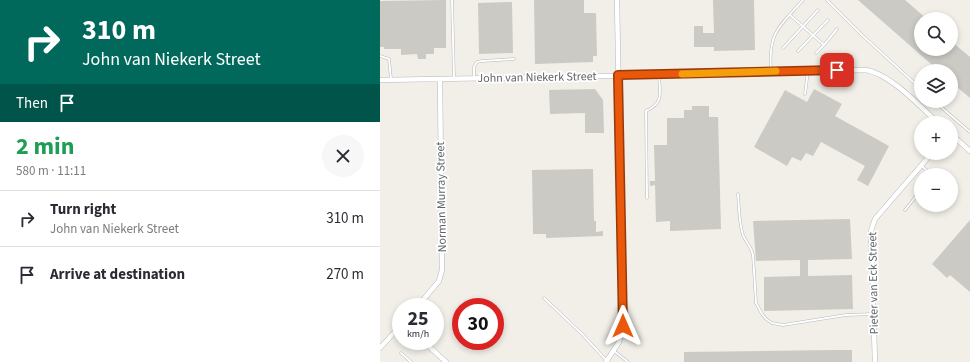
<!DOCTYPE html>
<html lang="en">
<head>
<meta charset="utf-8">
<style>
	body { margin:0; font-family:"Source Sans 3",sans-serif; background:#f7f7f7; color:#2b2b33; height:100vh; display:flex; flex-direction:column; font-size:15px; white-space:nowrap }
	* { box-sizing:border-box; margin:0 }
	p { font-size:13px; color:#7c7c81 }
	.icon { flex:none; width:22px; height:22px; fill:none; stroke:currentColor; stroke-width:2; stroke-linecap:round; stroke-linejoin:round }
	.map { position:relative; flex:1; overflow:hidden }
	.details { display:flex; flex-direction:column; background:#fff; width:380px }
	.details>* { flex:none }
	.top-card { background:#00695c; color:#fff; overflow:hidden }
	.tools { position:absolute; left:534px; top:12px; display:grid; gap:8px }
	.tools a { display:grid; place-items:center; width:44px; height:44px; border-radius:50%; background:#fff; box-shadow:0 2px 6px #0003; font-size:20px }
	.speed { position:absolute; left:12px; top:298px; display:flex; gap:8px; font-size:20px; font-weight:700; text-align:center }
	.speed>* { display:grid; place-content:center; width:52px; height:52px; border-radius:50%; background:#fff; box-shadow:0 2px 6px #0003; line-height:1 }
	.speed small { font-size:10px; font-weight:400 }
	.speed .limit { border:6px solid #d22; background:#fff; color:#111 }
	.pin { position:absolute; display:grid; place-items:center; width:34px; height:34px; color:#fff; margin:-17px; border-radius:8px; box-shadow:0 2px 6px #0006 }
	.me { position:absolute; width:44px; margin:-22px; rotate:0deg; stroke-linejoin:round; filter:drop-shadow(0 0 3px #0008) }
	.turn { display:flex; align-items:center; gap:14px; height:84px; padding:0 16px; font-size:18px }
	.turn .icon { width:52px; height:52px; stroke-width:2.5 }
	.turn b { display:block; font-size:28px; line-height:34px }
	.then { display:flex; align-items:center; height:38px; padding:0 16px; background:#0003; gap:8px; font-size:15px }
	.round { display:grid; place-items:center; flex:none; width:42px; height:42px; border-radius:21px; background:#f7f7f7 }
	.headline { display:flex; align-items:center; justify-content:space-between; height:68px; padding:0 16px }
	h1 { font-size:24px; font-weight:700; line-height:30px; color:#1e9e55 }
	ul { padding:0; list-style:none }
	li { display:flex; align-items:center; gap:12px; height:56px; padding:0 16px; border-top:1px solid #e1e1e2 }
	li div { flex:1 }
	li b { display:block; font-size:15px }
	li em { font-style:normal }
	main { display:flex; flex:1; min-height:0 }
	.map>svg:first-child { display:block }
</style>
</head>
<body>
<main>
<section class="details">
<div class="top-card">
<div class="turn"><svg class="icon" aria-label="right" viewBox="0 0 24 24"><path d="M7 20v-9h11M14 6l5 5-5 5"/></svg><div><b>310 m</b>John van Niekerk Street</div></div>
<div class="then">Then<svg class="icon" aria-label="arrive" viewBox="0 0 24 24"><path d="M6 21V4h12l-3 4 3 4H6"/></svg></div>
</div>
<div class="headline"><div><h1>2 min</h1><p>580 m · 11:11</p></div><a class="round"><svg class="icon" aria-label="close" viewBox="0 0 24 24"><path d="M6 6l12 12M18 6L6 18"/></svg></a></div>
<ul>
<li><svg class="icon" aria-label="right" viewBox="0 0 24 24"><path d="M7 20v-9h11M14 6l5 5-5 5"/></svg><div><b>Turn right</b><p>John van Niekerk Street</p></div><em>310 m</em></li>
<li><svg class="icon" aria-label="arrive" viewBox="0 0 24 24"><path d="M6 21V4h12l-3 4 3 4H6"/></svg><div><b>Arrive at destination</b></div><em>270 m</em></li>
</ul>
</section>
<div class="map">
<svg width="590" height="362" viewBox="0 0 590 362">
	<rect width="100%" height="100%" fill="#f1efe8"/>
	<path fill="#cccac5" d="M66,0V48H54V54H46V59H38L37,54L21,55V49H4V47H0V1Z
		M154,0H204V13H216L217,56H213V62L155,64Z
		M333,0H374L375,50L334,51V47H314V26H323V33H334Z
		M478,0H525L547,19H541V49H571V41L590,57V98L571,82V71H559Z
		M132,2L133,53L99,54L98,3Z
		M215,89L223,100L224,133H205V113L170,114L169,90Z
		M434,89L462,104L455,116L509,146L488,186L477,180L485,166L441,142L433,156L426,153L421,161L412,157L407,166L374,147L405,90L427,102Z
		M312,106H329V117H338L341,229L290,231V221L276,222L275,185L270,186V181H275L274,145H287V118H304V110H312Z
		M213,169L214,221H216V232L223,231V236L166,238V234H153L152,170Z
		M470,219L472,259L428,260V276L472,275L473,309L384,311V277L420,276V260L376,261L373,221Z
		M590,220V292L570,275L567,278L552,264Z
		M455,350H472V362H304V352Z"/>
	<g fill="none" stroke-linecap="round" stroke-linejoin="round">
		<defs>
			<path id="service" d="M72,0L74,77
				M447,0L483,36L541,89
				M410,15L444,45L457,29
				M403,48L438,10
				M418,51L448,20
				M436,53L444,45
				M0,56L9,59L11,79
				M391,71C388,32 399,27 423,0
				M94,78V67L97,62L102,61L134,59
				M425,94L428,71
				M554,101L590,132
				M542,166L547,171L548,175
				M358,194C359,207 359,223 363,235C366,243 371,246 373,255L376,303L382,314L386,319L392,323L403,325L466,315L493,314
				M267,198L266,111C284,103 280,93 279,76
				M525,210L541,190
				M164,298L203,335L226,360
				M234,351L248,362
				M21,353L31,362"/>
			<path id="minor" d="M0,80L279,75L391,71L486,70C510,74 540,106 558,123
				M571,134L590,151
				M37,307L59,281L62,270L60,79
				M43,341L66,362
				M0,348L21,325
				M226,362L239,342L243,326L237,0
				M495,362L491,231L495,219L552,153"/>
		</defs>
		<use href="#service" stroke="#b5b8bc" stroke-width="3"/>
		<use href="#minor" stroke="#b5b8bc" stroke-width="5.5"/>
		<use href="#service" stroke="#fff" stroke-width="2"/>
		<use href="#minor" stroke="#fff" stroke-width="4.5"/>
	</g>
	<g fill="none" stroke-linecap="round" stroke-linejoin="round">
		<defs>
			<path id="route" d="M243,326L238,75L457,70"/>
		</defs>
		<use href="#route" stroke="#983908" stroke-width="10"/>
		<use href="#route" stroke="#ea580c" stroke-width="7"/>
		<path stroke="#f59e0b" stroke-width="7" d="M302,74L396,71"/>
	</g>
	<g text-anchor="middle" stroke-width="3.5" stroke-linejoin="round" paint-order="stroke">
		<g font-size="12" fill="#5f6368" stroke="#fff">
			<text transform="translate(157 77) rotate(-1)" y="4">John van Niekerk Street</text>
			<text transform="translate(61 197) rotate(-91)" y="4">Norman Murray Street</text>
			<text transform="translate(493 283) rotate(-91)" y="4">Pieter van Eck Street</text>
		</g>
	</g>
</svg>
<div class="tools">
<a><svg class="icon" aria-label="search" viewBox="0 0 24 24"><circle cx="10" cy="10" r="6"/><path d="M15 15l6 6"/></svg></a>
<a><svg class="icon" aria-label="layers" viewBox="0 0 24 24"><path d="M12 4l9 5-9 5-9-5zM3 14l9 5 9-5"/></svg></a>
<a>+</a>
<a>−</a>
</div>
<div class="speed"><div>25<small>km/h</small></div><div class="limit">30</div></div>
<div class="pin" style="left:457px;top:70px;background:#d93025"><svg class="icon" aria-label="arrive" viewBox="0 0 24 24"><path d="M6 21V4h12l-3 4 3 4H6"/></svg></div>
<svg class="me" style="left:243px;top:326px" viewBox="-20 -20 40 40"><path d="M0-17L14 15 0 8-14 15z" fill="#ea580c" stroke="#fff" stroke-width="4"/></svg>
</div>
</main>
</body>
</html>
